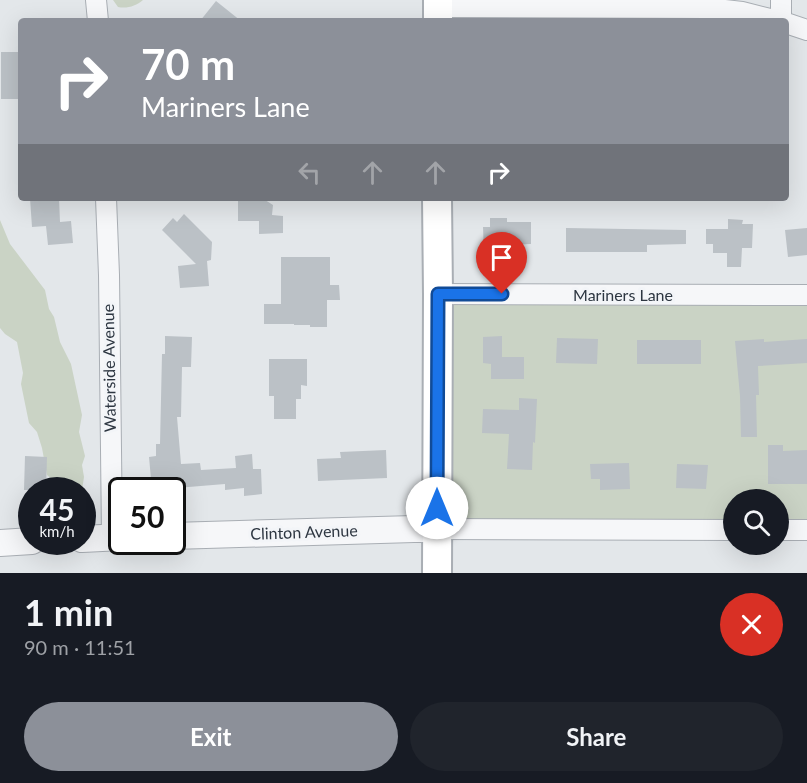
<!DOCTYPE html>
<html lang="en">
<head>
<meta charset="utf-8">
<style>
	body { margin:0; font-family:Lato,sans-serif; background:#20242c; color:#f1f3f6; height:100vh; display:flex; flex-direction:column; font-size:22px; white-space:nowrap }
	* { box-sizing:border-box; margin:0 }
	p { font-size:20px; color:#9ea1a6 }
	.icon { flex:none; width:33px; height:33px; fill:none; stroke:currentColor; stroke-width:2; stroke-linecap:round; stroke-linejoin:round }
	.map { position:relative; height:573px; overflow:hidden }
	.sheet { display:flex; flex-direction:column; background:#171b24; flex:1 }
	.sheet>* { flex:none }
	.hud { position:absolute; left:18px; top:18px; width:771px; height:183px; border-radius:6px; box-shadow:0 6px 24px #0002; background:#8c9099; color:#fff; overflow:hidden }
	.buttons { position:absolute; left:723px; top:489px; display:grid; gap:12px }
	.buttons a { display:grid; place-items:center; width:66px; height:66px; border-radius:50%; background:#171b24; box-shadow:0 6px 24px #0002; font-size:30px }
	.speed { position:absolute; left:18px; top:477px; display:flex; gap:12px; font-size:30px; font-weight:700; text-align:center }
	.speed>* { display:grid; place-content:center; width:78px; height:78px; border-radius:50%; background:#171b24; box-shadow:0 6px 24px #0002; line-height:1 }
	.speed small { font-size:15px; font-weight:400 }
	.speed .limit { border:3px solid #111; border-radius:9px; background:#fff; color:#111 }
	.pin { position:absolute; display:grid; place-items:center; width:51px; height:51px; color:#fff; margin:-62px -26px; border-radius:50% 50% 50% 0; rotate:-45deg; box-shadow:0 0 6px #0007 }
	.pin .icon { rotate:45deg }
	.me { position:absolute; width:66px; margin:-33px; rotate:0deg; stroke-linejoin:round; filter:drop-shadow(0 0 4px #0008) }
	.turn { display:flex; align-items:center; gap:21px; height:126px; padding:0 24px; font-size:27px }
	.turn .icon { width:78px; height:78px; stroke-width:2.5 }
	.turn b { display:block; font-size:42px; line-height:51px }
	.lanes { display:flex; align-items:center; height:57px; padding:0 24px; background:#0003; justify-content:center; gap:30px; direction:ltr }
	.lanes .off { opacity:.35 }
	.round { display:grid; place-items:center; flex:none; width:63px; height:63px; border-radius:32px; background:#20242c }
	.overview { display:flex; align-items:center; justify-content:space-between; height:102px; padding:0 24px }
	h1 { font-size:36px; font-weight:700; line-height:45px }
	.button { display:flex; gap:12px; margin-top:auto; padding:12px 24px }
	.button a { flex:1; height:69px; border-radius:36px; background:#8c9099; color:#fff; font-size:24px; font-weight:700; line-height:69px; text-align:center }
	.button a+a { background:#20242c; color:#f1f3f6 }
	.map>svg:first-child { display:block }
</style>
</head>
<body>
<div class="map">
<svg width="807" height="573" viewBox="0 0 807 573">
	<rect width="100%" height="100%" fill="#e3e7ea"/>
	<path fill="#cad3c5" d="M113,0H143C136,6 127,9 118,7Z
		M0,220L10,244L45,290L49,309L54,317L60,342L71,364L82,415L79,432L85,456L82,465L84,477L82,490H61L54,486L52,479L47,475L42,448L37,432L29,423L21,384L23,373L17,342L5,334L0,328Z
		M454,304L807,305V521L779,522L778,500H734L733,522L452,519L451,309Z"/>
	<path fill="#bbc1c6" d="M216,1L241,21H200Z
		M1,52H21V99H1Z
		M30,198H59L60,222L71,221L73,243L48,245L46,226L32,227Z
		M238,198H262L273,205L272,215L283,216V233L259,234V221H238Z
		M184,214L212,242L211,260L207,261L209,286L180,288L178,266L196,264L162,230L173,218L177,222Z
		M490,218H507V222H531V244L506,245L507,255H484L483,227H490Z
		M728,219L743,220L742,224H753L752,248H742L741,267H727V253H713V244H706V229H728Z
		M566,228L686,230V244L647,245V252H566Z
		M807,228V255L788,257L785,230Z
		M281,257H330V285H339L340,300H327V327H310V325H294V324H264V304H281Z
		M165,336L192,337L191,367H182L181,417H177L181,464L200,463L201,470L236,468L235,456L252,454L253,469H261L262,494L244,496V488L225,490V484L152,490L149,457L156,456V444H160L162,354H165Z
		M502,336V357H524V379H491V364L483,363V337Z
		M557,338L598,339L597,364L556,363Z
		M764,339V342L807,339V363L758,366L759,395H756L757,437H741L740,396L735,341Z
		M637,340H701V364H637Z
		M269,359H307V386L301,385V399H296V419H274V396H269Z
		M519,398L537,399L535,443L533,442L532,470L507,469L509,434L482,433L483,409L519,410Z
		M768,445H783V451L807,450V484H768Z
		M386,450L387,478L318,481L317,459L341,458L340,452Z
		M25,456L47,457L46,490H24Z
		M629,463L630,489L600,490V479H591L590,464Z
		M677,464L708,465L706,489L676,488Z"/>
	<g fill="none" stroke-linecap="round" stroke-linejoin="round">
		<defs>
			<path id="minor" d="M96,0L98,21
				M438,7L708,8L742,12L778,21
				M781,21V0
				M786,23L807,30
				M106,198L109,275L112,537
				M438,294L807,295
				M436,529L734,530
				M778,530H807"/>
			<path id="tertiary" d="M172,536L414,529H436
				M82,539L122,537
				M0,543L32,541"/>
			<path id="secondary" d="M438,0V21
				M437,198L438,294L437,573"/>
		</defs>
		<use href="#minor" stroke="#a9aeb4" stroke-width="22"/>
		<use href="#tertiary" stroke="#a9aeb4" stroke-width="28"/>
		<use href="#secondary" stroke="#a9aeb4" stroke-width="32"/>
		<use href="#minor" stroke="#f6f7f9" stroke-width="20"/>
		<use href="#tertiary" stroke="#f6f7f9" stroke-width="26"/>
		<use href="#secondary" stroke="#fff" stroke-width="28"/>
	</g>
	<g fill="none" stroke-linecap="round" stroke-linejoin="round">
		<defs>
			<path id="route" d="M437,508L438,294H502"/>
		</defs>
		<use href="#route" stroke="#114b97" stroke-width="15"/>
		<use href="#route" stroke="#1a73e8" stroke-width="10"/>
	</g>
	<g text-anchor="middle" stroke-width="6" stroke-linejoin="round" paint-order="stroke">
		<g font-size="16" fill="#2d3641" stroke="#f3f5f8">
			<text x="623" y="301">Mariners Lane</text>
			<text transform="translate(109 368) rotate(-91)" y="6">Waterside Avenue</text>
			<text transform="translate(304 532) rotate(-2)" y="6">Clinton Avenue</text>
		</g>
	</g>
</svg>
<div class="buttons">
<a><svg class="icon" aria-label="search" viewBox="0 0 24 24"><circle cx="10" cy="10" r="6"/><path d="M15 15l6 6"/></svg></a>
</div>
<div class="speed"><div>45<small>km/h</small></div><div class="limit">50</div></div>
<div class="pin" style="left:502px;top:294px;background:#d93025"><svg class="icon" aria-label="arrive" viewBox="0 0 24 24"><path d="M6 21V4h12l-3 4 3 4H6"/></svg></div>
<svg class="me" style="left:437px;top:508px" viewBox="-20 -20 40 40"><circle r="19" fill="#fff"/><path d="M0-13L10 11 0 6-10 11z" fill="#1a73e8"/></svg>
<div class="hud">
<div class="turn"><svg class="icon" aria-label="right" viewBox="0 0 24 24"><path d="M7 20v-9h11M14 6l5 5-5 5"/></svg><div><b>70 m</b>Mariners Lane</div></div>
<div class="lanes"><svg class="icon off" aria-label="left" viewBox="0 0 24 24"><path d="M17 20v-9H6M10 6l-5 5 5 5"/></svg><svg class="icon off" aria-label="ahead" viewBox="0 0 24 24"><path d="M12 20V5M6 11l6-6 6 6"/></svg><svg class="icon off" aria-label="ahead" viewBox="0 0 24 24"><path d="M12 20V5M6 11l6-6 6 6"/></svg><svg class="icon" aria-label="right" viewBox="0 0 24 24"><path d="M7 20v-9h11M14 6l5 5-5 5"/></svg></div>
</div>
</div>
<section class="sheet">
<div class="overview"><div><h1>1 min</h1><p>90 m · 11:51</p></div><a class="round" style="background:#d93025;color:#fff"><svg class="icon" aria-label="close" viewBox="0 0 24 24"><path d="M6 6l12 12M18 6L6 18"/></svg></a></div>
<div class="button"><a>Exit</a><a>Share</a></div>
</section>
</body>
</html>
